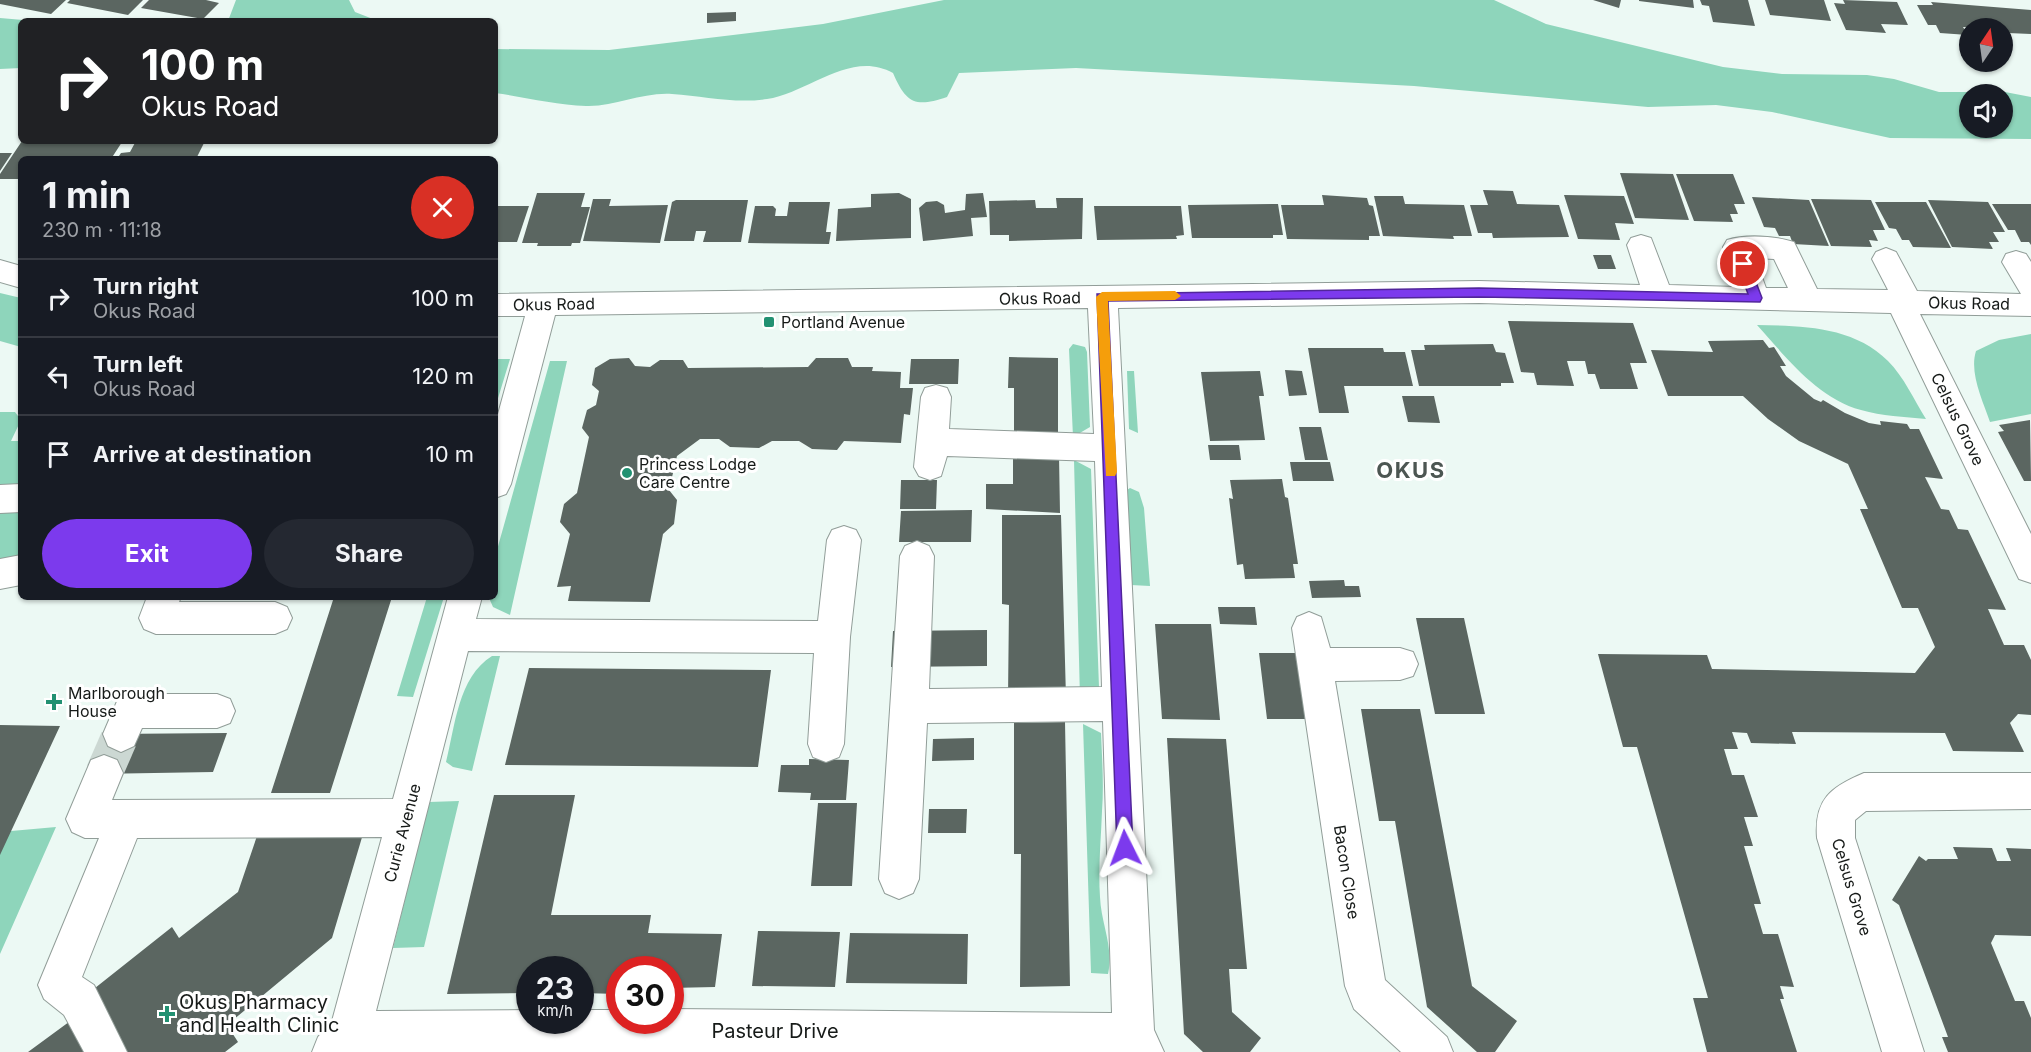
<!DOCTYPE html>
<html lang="en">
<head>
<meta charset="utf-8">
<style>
	body { margin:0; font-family:Inter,sans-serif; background:#242831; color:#f1f3f6; height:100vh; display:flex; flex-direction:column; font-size:22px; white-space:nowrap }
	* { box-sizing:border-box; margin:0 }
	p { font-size:20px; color:#9ea1a6 }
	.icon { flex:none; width:33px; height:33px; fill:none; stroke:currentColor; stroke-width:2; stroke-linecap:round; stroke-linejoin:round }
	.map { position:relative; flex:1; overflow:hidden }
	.side { position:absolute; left:18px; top:156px; width:480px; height:444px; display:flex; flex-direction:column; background:#171b24; border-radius:9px; box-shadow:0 2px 4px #0004 }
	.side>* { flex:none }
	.top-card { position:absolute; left:18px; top:18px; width:480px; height:126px; border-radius:9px; box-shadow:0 2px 4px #0004; background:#202124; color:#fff; overflow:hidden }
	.needle { width:39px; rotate:13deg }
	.tools { position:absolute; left:1959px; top:18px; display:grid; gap:12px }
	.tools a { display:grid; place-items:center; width:54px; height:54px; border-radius:50%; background:#171b24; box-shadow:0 2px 4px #0004; font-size:30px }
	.speed { position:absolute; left:516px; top:956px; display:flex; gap:12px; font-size:30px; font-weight:700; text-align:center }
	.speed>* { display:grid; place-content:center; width:78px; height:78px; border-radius:50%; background:#171b24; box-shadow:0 2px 4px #0004; line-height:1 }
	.speed small { font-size:15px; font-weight:400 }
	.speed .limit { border:9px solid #d22; background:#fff; color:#111 }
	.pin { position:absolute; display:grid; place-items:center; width:51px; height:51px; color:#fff; margin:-26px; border:3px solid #fff; border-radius:50%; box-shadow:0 2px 6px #0007 }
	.me { position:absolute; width:66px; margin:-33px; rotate:357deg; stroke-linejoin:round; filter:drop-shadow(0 0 4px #0008) }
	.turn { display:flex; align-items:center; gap:21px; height:126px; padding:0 24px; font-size:27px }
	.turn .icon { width:78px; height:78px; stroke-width:2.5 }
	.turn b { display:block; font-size:42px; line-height:51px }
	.round { display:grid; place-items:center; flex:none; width:63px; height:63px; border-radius:32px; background:#242831 }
	.head { display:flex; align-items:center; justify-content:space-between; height:102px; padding:0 24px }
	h1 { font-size:36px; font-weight:700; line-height:45px }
	.primary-button { display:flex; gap:12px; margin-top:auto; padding:12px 24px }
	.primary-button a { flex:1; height:69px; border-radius:36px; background:#7c3aed; color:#fff; font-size:24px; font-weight:700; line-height:69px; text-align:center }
	.primary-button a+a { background:#242831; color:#f1f3f6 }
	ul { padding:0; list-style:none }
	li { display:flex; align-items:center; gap:18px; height:78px; padding:0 24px; border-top:2px solid #363941 }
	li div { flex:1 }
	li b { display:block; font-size:22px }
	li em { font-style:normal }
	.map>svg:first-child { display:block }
</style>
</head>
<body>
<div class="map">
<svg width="2031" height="1052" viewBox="0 0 2031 1052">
	<rect width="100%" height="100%" fill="#ecf9f4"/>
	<path fill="#8ed5bb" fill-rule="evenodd" d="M236,0H349L355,12L378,21H228Z
		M944,0H1494L1546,24L1723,67L1782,74L1867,75L1894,79L1939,92H2005L2031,97V139L1890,138L1772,112L1716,105L1648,107L1414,86L1076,68L959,73L947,97C915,108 906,103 893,73C851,49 808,93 767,99C735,104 704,96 672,94C642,92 615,107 586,106C556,105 525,97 495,93V49L609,50L823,24ZM1970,94H2002V128H1970Z
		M0,18L35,21H21V68L0,69Z
		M0,293L21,298V347L0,341Z
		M1757,325C1802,326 1853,326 1888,361C1904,377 1914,400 1926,419C1904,417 1882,416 1861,410C1817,398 1786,357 1757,325Z
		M2031,334V414L1990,422C1983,401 1969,373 1976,351L1999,340Z
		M1073,344L1085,347L1087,352L1090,427L1073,437L1069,349Z
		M496,359H510L495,408V362Z
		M550,361H567L510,615L493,607L489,598L495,597V557Z
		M1127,371H1134L1138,433L1129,429Z
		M0,412H15L21,420L11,441H21V489H0Z
		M1074,460L1091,469L1099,687L1080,699Z
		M1130,488L1139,492L1144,508L1150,586L1131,585L1127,490Z
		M21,504V557L0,561V505Z
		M427,597H444L413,697L397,696Z
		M492,656H500L472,771L453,767L446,762C455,727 458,677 492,656Z
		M1083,724L1101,733C1102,758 1104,785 1102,811C1101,840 1098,868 1100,897C1101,924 1114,947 1108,974L1091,973Z
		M459,801L424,947L393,948L429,802Z
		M56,827L0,954V832Z"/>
	<path fill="#5b6661" d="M0,0H66L51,14L0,4Z
		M70,0H143L128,15L67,3Z
		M149,0H206L219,3L203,19L141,8Z
		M1593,0H1621L1619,8Z
		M1639,0H1693L1694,8L1639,1Z
		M1700,0H1748L1755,26L1713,22L1709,6L1702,5Z
		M1765,0H1824L1831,21L1770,15Z
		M1843,0L1897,2L1908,25L1881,24L1886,33L1846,30L1834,3L1845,4Z
		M1931,2L2031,10V34L2008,33L2012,38L2002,37V28L1963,27L1968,35L1940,33L1936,25H1928L1917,5H1933Z
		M736,12V21L707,23V13Z
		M22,141H69L122,142L111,159H21V179H0V174Z
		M136,141H205L196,159H117L121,153L130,152Z
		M0,153H12L0,171Z
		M1620,173L1673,174L1689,220L1635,218Z
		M1676,174H1733L1745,204H1734L1738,214H1730L1733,222L1694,221Z
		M1483,190L1513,191L1517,204L1559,205L1569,237L1493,238L1492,233H1478L1470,205H1488Z
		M537,193H585L581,207H590L580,243H572L571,246H537L538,243H522Z
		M899,193L911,199V238L836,241L838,209L871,207V194Z
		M983,193L987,217L971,218L973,236L923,241L919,208L926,202L937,201L944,205L945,213L965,210L966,194Z
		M1322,195L1367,198L1369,205L1373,206L1380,236H1369V240L1287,239L1281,205H1324Z
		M1564,195L1624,196L1634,224L1615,223L1620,240L1578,239Z
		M1374,196H1403L1405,204L1464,205L1472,236H1453L1454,239L1383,236Z
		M1752,197L1809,200L1829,246L1793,244L1790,236H1779L1775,228L1764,227Z
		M1056,198H1083L1082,239L1009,241V235H990L989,201L1035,200L1036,208H1057Z
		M593,199H611L609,206L668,205L660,243L583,241Z
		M1811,199L1871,200L1885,230H1873L1878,241L1869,240L1872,247L1831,246Z
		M676,200H748L741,242H703L706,231H696L694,241H664L672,202Z
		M1928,200L1988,202L2005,232H1993L1999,242H1989L1993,249L1952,247Z
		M789,202H830L826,232H831L829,244L748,243L755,206H773L776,209L775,216H787Z
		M1875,202H1926L1951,248L1913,247L1909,240H1902L1896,229L1889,228Z
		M1278,204L1283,235H1273V238H1192L1188,205Z
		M1992,204H2031V245L2029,242H2021L2015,230H2008Z
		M495,206H529L517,242H495Z
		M1094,206H1181L1184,235L1176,236L1177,239L1097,240Z
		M1593,255H1611L1616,269H1598Z
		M1508,321L1633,323L1647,363H1630L1638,389H1600L1595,374H1588L1585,361H1567L1574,386L1537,385L1534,373L1521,372Z
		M1763,340L1769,348L1774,347L1786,366H1780L1786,376L1814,399L1821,402L1823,400L1845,413L1869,423L1881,425L1880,421L1907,424L1910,429H1919L1943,479L1925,477L1941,509L1949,510L1958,529L1968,530L2006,610L1988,609L2004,645H2024L2031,660V715L2018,714L2010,723L2024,752L1953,751L1945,733L1792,732L1796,744L1751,743L1747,733L1732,732L1738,749H1724L1732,775H1744L1758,817H1744L1753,846H1744L1761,904H1754L1763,934H1778L1794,987L1780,986L1784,999H1780L1797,1052H1707L1693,998H1708L1637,747H1623L1598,654L1707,655L1712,669L1915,673L1935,647L1918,608H1902L1860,509H1868L1848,464L1799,441L1768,419L1743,396H1668L1651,350L1713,352L1708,341Z
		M1493,344L1496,352L1505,353L1514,383H1501V386H1419L1411,350H1425L1424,345Z
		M1308,348H1383L1384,352H1405L1413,386H1344L1349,413H1319Z
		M1009,357L1058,358V438H1014V388H1008Z
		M629,358L635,366L650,367L660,360H683L688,368L808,367L816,358H848L852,367H873L872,371L901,372L900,388H913L910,415L904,414L901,443L844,441L837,450L812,449L799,441H772L759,448L730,447L719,439H700L677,456L669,490L677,500L674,524L663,534L650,602L568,601L571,586L557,587L570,534L560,522L564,504L577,493L589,437L582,428L587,410L596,405L599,391L592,385L595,368L610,359Z
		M911,359H959L958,384H909Z
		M1285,370L1302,371L1307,395L1289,396Z
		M1260,371L1264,396H1259L1265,440L1210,441L1201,372Z
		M1402,396H1434L1440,423L1408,422Z
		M2030,420L2031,481H2024L1998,432L2004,431L1999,425Z
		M1299,427H1321L1328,460H1305Z
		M1208,445H1239L1241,460H1210Z
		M1013,455H1059L1060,513L986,509V484H1013Z
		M1290,462H1330L1334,481H1293Z
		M1282,479L1285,497L1288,498L1298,564H1293L1295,578L1245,579L1243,564L1237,565L1229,498L1233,499L1230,480Z
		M901,480H937L936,509H900Z
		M972,510L971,542H899L901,511Z
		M1002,515H1061L1066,698H1008L1009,605L1002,604Z
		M1344,580L1345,586H1359L1361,597L1312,598L1309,581Z
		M334,597H392L330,793H271Z
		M1218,607H1255L1257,625L1220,624Z
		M1416,618H1464L1485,714H1435Z
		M1155,624H1211L1220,720L1162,719Z
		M987,630V666L891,667L893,631Z
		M1259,653H1296L1305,719H1267Z
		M529,668L771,670L758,767L505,765Z
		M1361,709H1420L1472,986L1517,1021L1495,1052H1477L1427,1007L1395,821H1379Z
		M1065,722L1070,986L1020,987L1021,854H1014V723Z
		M0,725L60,726L0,855Z
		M227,733L213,772L95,774L111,734Z
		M974,738V760L932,761L933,739Z
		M1167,738L1226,739L1247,969H1229L1232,1012L1261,1038L1250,1052H1203L1184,1034Z
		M809,759L849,760L846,800H810L811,793L778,792L781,765H809Z
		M494,795H575L551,915H651L648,933L722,934L715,987L670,988V969H620V994L580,993V969H530V993L447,994Z
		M818,803H857L852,886H811Z
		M929,809H967L966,833H928Z
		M258,833L363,834L332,938L227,1025L238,1042L225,1052H126L90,992L172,927L179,938L238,892Z
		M1953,847L1992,848L1997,861H2011L2006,848L2031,849V936L1995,935L1991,943L2015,1001H2024L2031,1018V1052H1948L1942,1037H1948L1899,905L1892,900L1919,856L1926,861L1928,859H1958Z
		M758,931L840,932L835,987L752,986Z
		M850,933L968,934L967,984L846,983Z
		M73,1019L90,1052H28Z"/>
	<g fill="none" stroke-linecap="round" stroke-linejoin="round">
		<path stroke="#ccd8d3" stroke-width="37" stroke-dasharray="37 18" stroke-linecap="butt" d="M104,773L121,734"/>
		<defs>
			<path id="minor" d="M1641,235L1651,238L1669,285L1737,287L1723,247L1727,240C1746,234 1775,236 1794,242L1817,289L1888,290L1872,259L1876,252L1886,248L1896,252L1917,291L2021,294L2002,262L2006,254L2016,251L2026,254L2031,262V316L1920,314L2031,534V583L2019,579L1891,313L1479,303L1118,308L1154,1030L1164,1052H312L318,1037L332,1021L382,837L137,838L82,977L94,985L127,1052H84L64,1015L44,999L38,985L99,838H85L72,832L66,819L91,760L104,755L117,760L123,773L112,800L393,799L448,597H482L476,619L818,621L827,540L832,530L844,526L856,530L861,540L850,637L844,744L839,757L826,762L813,757L808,744L814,653L468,651L376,1011L530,1010V1020H580V1010H620V1020H670V1009L1112,1013L1103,721L927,723L919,879L913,893L899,899L885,893L879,879L900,556L905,546L917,541L929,546L934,556L929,689L1102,687L1095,461L947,456L941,476L930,480L919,476L914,467L921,397L925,388L936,385L947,388L951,397L949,429L1094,434L1088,308L555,315L511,484L506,494L495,498V425L525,316H495V294L1479,281L1640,285L1627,245L1631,238ZM1755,258L1774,259L1788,288H1766Z
				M0,260L21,266V288L0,282Z
				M21,484V512L0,513V485Z
				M21,555V585L0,589V559Z
				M147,597H181L179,602H275L287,607L292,618L287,629L275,634H156L144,629L139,618Z
				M1309,612L1321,617L1330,648H1400L1413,652L1418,664L1413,676L1400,680L1335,681L1385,980L1447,1037L1453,1052H1401L1354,1009L1345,986L1292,628L1297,617Z
				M131,694H217L230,699L235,711L230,723L217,728H142L134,746L121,752L108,746L103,734L118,699Z
				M1864,773H2031V809L1866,811L1855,820V838L1924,1052H1882L1817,838C1814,799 1831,787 1864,773Z"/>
		</defs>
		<use href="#minor" stroke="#919d98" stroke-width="2"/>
		<use href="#minor" fill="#fff" fill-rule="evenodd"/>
	</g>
	<path fill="#7c3aed" stroke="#51269a" stroke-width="1.5" d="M1743,260L1749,264L1762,298L1760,302L1479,297L1108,301L1133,848L1130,854L1125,856L1119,854L1117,848L1097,294L1479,288L1748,294L1737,264Z"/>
	<path fill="#f59e0b" d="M1175,291L1181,296L1175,300L1108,301L1117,472L1115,476H1106L1096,297L1102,292Z"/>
	<g fill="#229172" stroke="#fff" stroke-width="2">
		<rect x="763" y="316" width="12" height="12" rx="3"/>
		<circle cx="627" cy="473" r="6"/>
		<path d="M51 693h6v6h6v6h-6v6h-6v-6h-6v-6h6z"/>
		<path d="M164 1005h6v6h6v6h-6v6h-6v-6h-6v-6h6z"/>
	</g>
	<g text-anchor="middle" stroke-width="6" stroke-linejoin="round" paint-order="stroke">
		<g font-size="16" fill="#161a18" stroke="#fff">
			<text transform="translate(1040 298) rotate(-1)" y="6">Okus Road</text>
			<text transform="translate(1969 303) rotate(1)" y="6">Okus Road</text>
			<text transform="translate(554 304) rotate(-1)" y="6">Okus Road</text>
			<text transform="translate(1958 419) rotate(64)" y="6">Celsus Grove</text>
			<text transform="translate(402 833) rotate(-75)" y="6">Curie Avenue</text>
			<text transform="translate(1347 872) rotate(81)" y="6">Bacon Close</text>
			<text transform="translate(1852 887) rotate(73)" y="6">Celsus Grove</text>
		</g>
		<g font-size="16" fill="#161a18" stroke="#fff" text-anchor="start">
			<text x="781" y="328">Portland Avenue</text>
			<text x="639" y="470">Princess Lodge<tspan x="639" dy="18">Care Centre</tspan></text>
			<text x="68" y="699">Marlborough<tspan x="68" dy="18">House</tspan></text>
		</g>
		<g font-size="20" fill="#161a18" stroke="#fff" text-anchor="start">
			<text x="179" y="1009">Okus Pharmacy<tspan x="179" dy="23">and Health Clinic</tspan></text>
		</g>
		<g font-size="20" fill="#161a18" stroke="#fff">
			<text x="775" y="1038">Pasteur Drive</text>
		</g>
		<g font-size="22" font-weight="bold" letter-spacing="1.5" fill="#4c5652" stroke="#fff">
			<text x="1411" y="478">OKUS</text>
		</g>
	</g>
</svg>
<div class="tools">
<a><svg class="needle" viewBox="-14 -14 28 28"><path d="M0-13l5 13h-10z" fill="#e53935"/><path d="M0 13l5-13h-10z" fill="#9ea1a6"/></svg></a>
<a><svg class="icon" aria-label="sound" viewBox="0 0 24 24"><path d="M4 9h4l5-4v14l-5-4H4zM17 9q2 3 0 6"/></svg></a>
</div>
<div class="speed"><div>23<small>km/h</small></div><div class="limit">30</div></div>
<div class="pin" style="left:1743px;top:264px;background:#d93025"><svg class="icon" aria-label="arrive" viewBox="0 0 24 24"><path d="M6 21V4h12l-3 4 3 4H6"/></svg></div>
<svg class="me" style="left:1125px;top:848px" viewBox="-20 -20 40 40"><path d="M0-17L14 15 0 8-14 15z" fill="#7c3aed" stroke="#fff" stroke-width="4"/></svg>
<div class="top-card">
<div class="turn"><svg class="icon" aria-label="right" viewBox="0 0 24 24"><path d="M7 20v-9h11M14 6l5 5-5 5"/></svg><div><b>100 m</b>Okus Road</div></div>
</div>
<section class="side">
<div class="head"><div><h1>1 min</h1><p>230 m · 11:18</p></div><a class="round" style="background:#d93025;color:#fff"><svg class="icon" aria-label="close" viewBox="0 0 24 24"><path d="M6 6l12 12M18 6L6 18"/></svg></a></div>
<ul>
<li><svg class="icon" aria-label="right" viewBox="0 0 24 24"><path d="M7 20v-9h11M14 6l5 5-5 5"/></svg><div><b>Turn right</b><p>Okus Road</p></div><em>100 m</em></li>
<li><svg class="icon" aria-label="left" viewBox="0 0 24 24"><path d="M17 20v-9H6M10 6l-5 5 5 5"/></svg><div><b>Turn left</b><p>Okus Road</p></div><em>120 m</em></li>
<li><svg class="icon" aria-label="arrive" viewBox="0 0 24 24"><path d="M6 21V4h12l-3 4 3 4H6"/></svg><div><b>Arrive at destination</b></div><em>10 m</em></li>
</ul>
<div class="primary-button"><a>Exit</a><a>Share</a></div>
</section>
</div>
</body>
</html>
